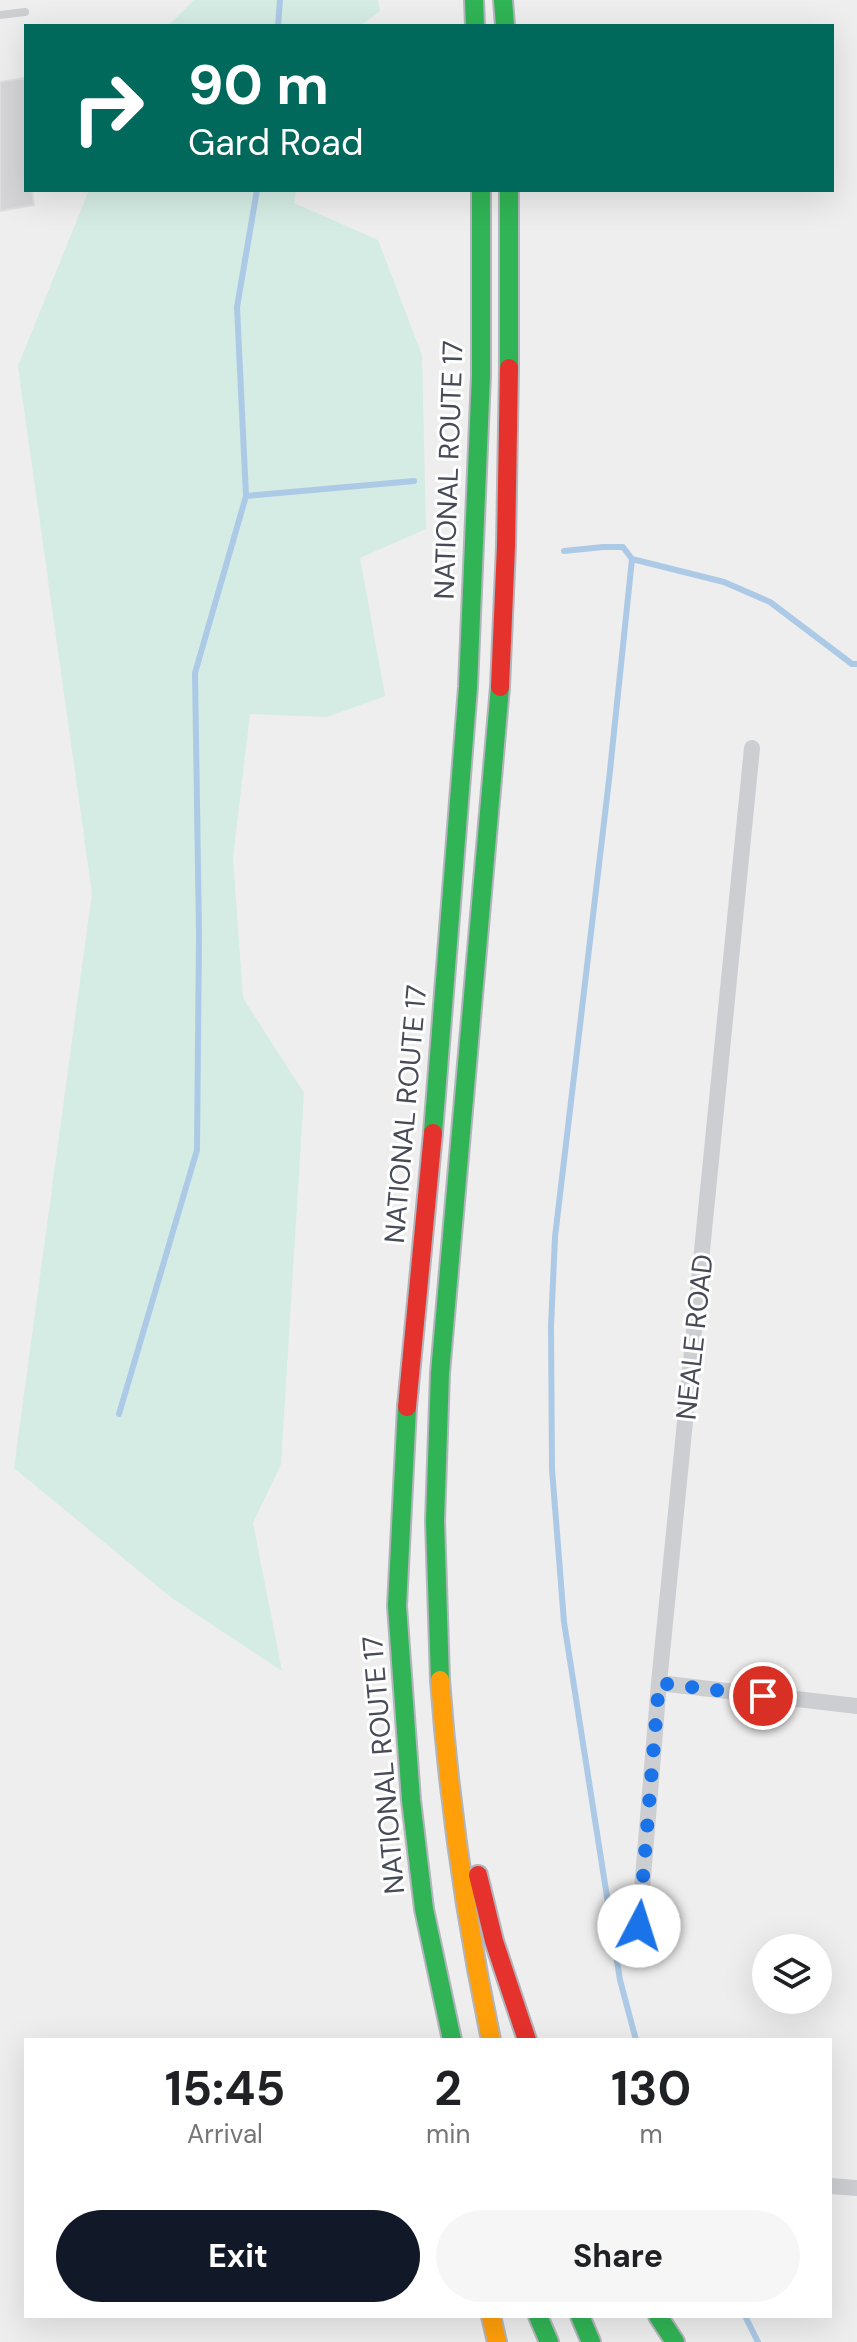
<!DOCTYPE html>
<html lang="en">
<head>
<meta charset="utf-8">
<style>
	body { margin:0; font-family:"DM Sans",sans-serif; background:#f6f6f6; color:#202124; height:100vh; display:flex; flex-direction:column; font-size:30px; white-space:nowrap }
	* { box-sizing:border-box; margin:0 }
	p { font-size:26px; color:#757577 }
	.icon { flex:none; width:44px; height:44px; fill:none; stroke:currentColor; stroke-width:2; stroke-linecap:round; stroke-linejoin:round }
	.map { position:relative; flex:1; overflow:hidden }
	.side { position:absolute; left:24px; top:2038px; width:808px; height:280px; display:flex; flex-direction:column; background:#fff; border-radius:0px; box-shadow:0 8px 32px #0002 }
	.side>* { flex:none }
	.hud { position:absolute; left:24px; top:24px; width:810px; height:168px; border-radius:0px; box-shadow:0 8px 32px #0002; background:#00695c; color:#fff; overflow:hidden }
	.buttons { position:absolute; left:752px; top:1934px; display:grid; gap:16px }
	.buttons a { display:grid; place-items:center; width:80px; height:80px; border-radius:50%; background:#fff; box-shadow:0 8px 32px #0002; font-size:40px }
	.pin { position:absolute; display:grid; place-items:center; width:68px; height:68px; color:#fff; margin:-34px; border:4px solid #fff; border-radius:50%; box-shadow:0 2px 8px #0007 }
	.me { position:absolute; width:88px; margin:-44px; rotate:5deg; stroke-linejoin:round; filter:drop-shadow(0 0 6px #0008) }
	.turn { display:flex; align-items:center; gap:28px; height:168px; padding:0 32px; font-size:36px }
	.turn .icon { width:104px; height:104px; stroke-width:2.5 }
	.turn b { display:block; font-size:56px; line-height:68px }
	.eta { display:flex; justify-content:space-evenly; align-items:center; height:136px; text-align:center }
	.eta b { font-size:48px; font-weight:700; line-height:56px }
	.primary-button { display:flex; gap:16px; margin-top:auto; padding:16px 32px }
	.primary-button a { flex:1; height:92px; border-radius:48px; background:#111827; color:#fff; font-size:32px; font-weight:700; line-height:92px; text-align:center }
	.primary-button a+a { background:#f6f6f6; color:#202124 }
	.map>svg:first-child { display:block }
</style>
</head>
<body>
<div class="map">
<svg width="857" height="2342" viewBox="0 0 857 2342">
	<rect width="100%" height="100%" fill="#eee"/>
	<path fill="#d4ece4" d="M194,0H378L380,11L360,26H168Z
		M89,190H296L294,203L378,240L422,355L426,529L360,558L385,696L327,717L250,714L233,858L243,998L304,1093L281,1464L253,1523L282,1671L173,1599L14,1468L92,893L18,366Z"/>
	<g fill="none" stroke-linecap="round" stroke-linejoin="round">
		<path stroke="#accae6" stroke-width="6" d="M278,26L280,0
			M246,496L414,481
			M564,551L603,547H623L632,559L724,582L770,602L852,664H857
			M632,559L609,780L555,1237L551,1326L552,1469L564,1622L620,1980L636,2040
			M119,1414L197,1150L199,934L195,673L246,496L237,307L257,190
			M745,2316L758,2342"/>
	</g>
	<path fill="#d6d6d8" stroke="#dfdfe1" stroke-width="2" d="M26,78V190H32L34,205L0,211V82Z"/>
	<g fill="none" stroke-linecap="round" stroke-linejoin="round">
		<defs>
			<path id="fast" d="M474,0L475,26
				M503,0L505,26
				M509,368V190
				M433,1133L468,687L481,375V190
				M407,1407L397,1606L411,1800L424,1909L452,2040
				M440,1680L435,1521L440,1373L500,687
				M538,2316L549,2342
				M580,2316L591,2342
				M658,2316L675,2342"/>
			<path id="slow" d="M440,1680C449,1802 466,1921 491,2040
				M491,2316L497,2342"/>
			<path id="jam" d="M500,687L506,546L509,368
				M407,1407L433,1133
				M478,1875L494,1941L527,2040"/>
		</defs>
		<use href="#fast" stroke="#b3b5bc" stroke-width="22"/>
		<use href="#slow" stroke="#b3b5bc" stroke-width="22"/>
		<use href="#jam" stroke="#b3b5bc" stroke-width="22"/>
		<path stroke="#ccced1" stroke-width="8" d="M0,15L25,12"/>
		<path stroke="#ccced1" stroke-width="16" d="M659,1683L857,1706
			M639,1926L659,1683L752,748
			M830,2186L857,2188"/>
		<use href="#fast" stroke="#30b455" stroke-width="18"/>
		<use href="#slow" stroke="#ff9f0a" stroke-width="18"/>
		<use href="#jam" stroke="#e5322d" stroke-width="18"/>
	</g>
	<g fill="none" stroke-linecap="round" stroke-linejoin="round">
		<path stroke="#1a73e8" stroke-width="14" stroke-dasharray="0 25.2" d="M639,1926L659,1683L763,1696"/>
	</g>
	<g text-anchor="middle" stroke-width="6" stroke-linejoin="round" paint-order="stroke">
		<g font-size="28" fill="#474b58" stroke="#fff">
			<text transform="translate(448 470) rotate(-88)" y="10">NATIONAL ROUTE 17</text>
			<text transform="translate(405 1114) rotate(-85)" y="10">NATIONAL ROUTE 17</text>
			<text transform="translate(694 1337) rotate(-84)" y="10">NEALE ROAD</text>
			<text transform="translate(383 1765) rotate(-95)" y="10">NATIONAL ROUTE 17</text>
		</g>
	</g>
</svg>
<div class="buttons">
<a><svg class="icon" aria-label="layers" viewBox="0 0 24 24"><path d="M12 4l9 5-9 5-9-5zM3 14l9 5 9-5"/></svg></a>
</div>
<div class="pin" style="left:763px;top:1696px;background:#d93025"><svg class="icon" aria-label="arrive" viewBox="0 0 24 24"><path d="M6 21V4h12l-3 4 3 4H6"/></svg></div>
<svg class="me" style="left:639px;top:1926px" viewBox="-20 -20 40 40"><circle r="19" fill="#fff"/><path d="M0-13L10 11 0 6-10 11z" fill="#1a73e8"/></svg>
<div class="hud">
<div class="turn"><svg class="icon" aria-label="right" viewBox="0 0 24 24"><path d="M7 20v-9h11M14 6l5 5-5 5"/></svg><div><b>90 m</b>Gard Road</div></div>
</div>
<section class="side">
<div class="eta">
<div><b>15:45</b><p>Arrival</p></div>
<div><b>2</b><p>min</p></div>
<div><b>130</b><p>m</p></div>
</div>
<div class="primary-button"><a>Exit</a><a>Share</a></div>
</section>
</div>
</body>
</html>
